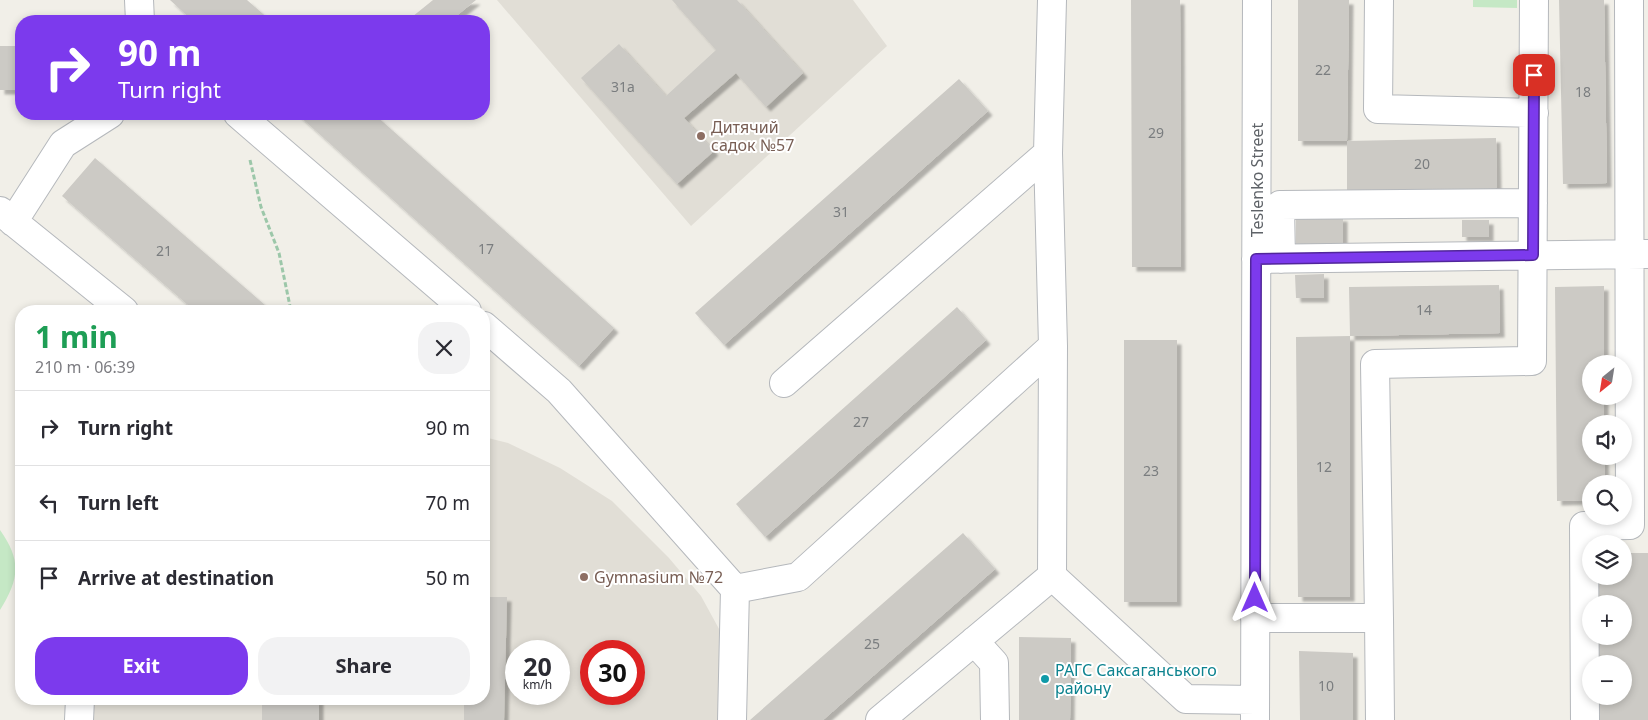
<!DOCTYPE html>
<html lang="en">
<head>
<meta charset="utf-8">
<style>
	body { margin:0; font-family:"Noto Sans",sans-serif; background:#f2f2f3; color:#2b2b33; height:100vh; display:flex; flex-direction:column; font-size:19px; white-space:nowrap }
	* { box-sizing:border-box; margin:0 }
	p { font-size:16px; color:#7c7c81 }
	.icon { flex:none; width:28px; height:28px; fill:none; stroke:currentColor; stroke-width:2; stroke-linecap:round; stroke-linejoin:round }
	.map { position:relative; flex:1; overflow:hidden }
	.panel { position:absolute; left:15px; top:305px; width:475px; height:400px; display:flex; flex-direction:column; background:#fff; border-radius:20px; box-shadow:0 2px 8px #0003 }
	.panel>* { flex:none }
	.guide { position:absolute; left:15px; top:15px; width:475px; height:105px; border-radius:20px; box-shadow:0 2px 8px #0003; background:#7c3aed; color:#fff; overflow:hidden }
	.needle { width:32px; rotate:210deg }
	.buttons { position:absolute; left:1582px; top:355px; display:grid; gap:10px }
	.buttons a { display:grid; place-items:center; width:50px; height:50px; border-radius:50%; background:#fff; box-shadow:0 2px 8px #0003; font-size:25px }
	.speed { position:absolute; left:505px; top:640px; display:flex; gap:10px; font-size:25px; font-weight:700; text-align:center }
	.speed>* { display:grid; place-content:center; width:65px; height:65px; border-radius:50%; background:#fff; box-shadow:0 2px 8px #0003; line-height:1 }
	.speed small { font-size:12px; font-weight:400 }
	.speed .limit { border:8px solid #d22; background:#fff; color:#111 }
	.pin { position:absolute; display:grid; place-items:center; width:42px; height:42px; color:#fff; margin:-21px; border-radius:10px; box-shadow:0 2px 8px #0006 }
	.me { position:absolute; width:55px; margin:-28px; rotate:0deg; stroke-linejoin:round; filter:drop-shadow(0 0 4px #0008) }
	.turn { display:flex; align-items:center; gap:18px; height:105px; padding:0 20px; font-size:22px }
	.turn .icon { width:65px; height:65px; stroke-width:2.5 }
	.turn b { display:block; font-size:35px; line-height:42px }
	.round { display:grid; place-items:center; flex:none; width:52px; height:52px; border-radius:20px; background:#f2f2f3 }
	.summary { display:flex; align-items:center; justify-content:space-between; height:85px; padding:0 20px }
	h1 { font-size:30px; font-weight:700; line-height:38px; color:#1e9e55 }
	.primary-button { display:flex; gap:10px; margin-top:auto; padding:10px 20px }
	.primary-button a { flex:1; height:58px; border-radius:20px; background:#7c3aed; color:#fff; font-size:20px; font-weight:700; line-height:58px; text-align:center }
	.primary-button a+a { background:#f2f2f3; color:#2b2b33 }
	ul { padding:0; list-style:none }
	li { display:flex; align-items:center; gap:15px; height:75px; padding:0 20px; border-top:1px solid #e1e1e2 }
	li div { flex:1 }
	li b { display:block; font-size:19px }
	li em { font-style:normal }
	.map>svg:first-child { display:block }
</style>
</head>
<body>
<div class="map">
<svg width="1648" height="720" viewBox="0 0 1648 720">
	<defs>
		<filter id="shadow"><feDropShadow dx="4.5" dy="4.5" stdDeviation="1" flood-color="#0004"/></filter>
	</defs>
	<rect width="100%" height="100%" fill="#f1efe8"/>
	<path fill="#e1ded6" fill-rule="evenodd" d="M497,0H853L887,46L691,226Z
		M484,437L508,443L560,468L612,501L669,558L701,596L724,638L720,720H89L88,699H484ZM516,651H559V694H516ZM591,651H634V694H591Z"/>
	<path fill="#c5e8c5" d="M1473,0H1517V8L1473,7Z
		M0,530C22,561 19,579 0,610Z"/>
	<path fill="#cccac5" filter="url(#shadow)" d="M170,0H247L271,21H193Z
		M433,0H476L450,21H407Z
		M672,0H737L803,73L766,107L736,73L684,118L714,151L677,184L581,78L619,44L666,96L716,50Z
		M1131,0H1180L1181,267H1132Z
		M1298,0H1349L1347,141H1298Z
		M1559,0H1604L1607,183L1563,184Z
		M0,46H21V90H0Z
		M959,79L988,111L724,345L695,313Z
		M297,114H374L614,328L579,366Z
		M1496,138L1497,188L1347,190V141Z
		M95,158L266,306L261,311H195L62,196Z
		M1343,217V246H1296V218Z
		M1462,220H1489V237H1462Z
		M1324,274V298H1296L1295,275Z
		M1499,285L1500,333L1350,336L1349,287Z
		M1604,286V364H1591V396H1604V424H1591V456H1604L1605,484H1591V500L1557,501L1555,287Z
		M957,307L986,340L765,537L736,504Z
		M1350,336V597H1298L1296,337Z
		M1124,340H1177V602H1124Z
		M963,533L995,569L823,720H750Z
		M1624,553H1648V720H1598V696H1624V664H1598V636H1624V604H1598L1597,576H1624Z
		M484,597H507L504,720H464V699H484Z
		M1019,637L1071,638L1070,720H1019Z
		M1299,651L1353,653V720H1300Z
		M262,699H319V720H262Z"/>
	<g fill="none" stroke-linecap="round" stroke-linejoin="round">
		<defs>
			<path id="minor" d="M139,0L140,21
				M1052,0L1048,153L1053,346L1052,576L1186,699L1255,700
				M1379,0L1378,109L1534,113
				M238,114L467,311
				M0,211L124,311
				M13,222L63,144L110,114
				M1256,259L1647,254
				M1281,259L1280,205L1533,203
				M484,326L559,391L735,589L732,720
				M784,383L1048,153
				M735,589L798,577L1053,346
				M1255,618H1379L1375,364L1532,361L1534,0
				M1379,618L1380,720
				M974,641L994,663L995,720
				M79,720L80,699
				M880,720L1052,576
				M1255,720L1257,0
				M1585,720L1584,526L1630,525L1629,0"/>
		</defs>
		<use href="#minor" stroke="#b5b8bc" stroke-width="30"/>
		<path stroke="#9cc7a9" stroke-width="3" stroke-dasharray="5 2.5" stroke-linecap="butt" d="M250,160L261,207L279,253L291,311"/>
		<use href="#minor" stroke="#fff" stroke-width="28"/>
	</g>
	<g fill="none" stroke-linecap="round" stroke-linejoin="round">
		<defs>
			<path id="route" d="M1255,598L1256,259L1533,255L1534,75"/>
		</defs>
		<use href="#route" stroke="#51269a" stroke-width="12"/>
		<use href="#route" stroke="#7c3aed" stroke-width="9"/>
	</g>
	<g fill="#8d6e63" stroke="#fff" stroke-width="2">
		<circle cx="701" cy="136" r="5"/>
		<circle cx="584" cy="577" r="5"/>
	</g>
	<circle fill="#0f9aa8" stroke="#fff" stroke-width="2" cx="1045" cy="679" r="5"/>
	<g text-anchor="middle" stroke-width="4" stroke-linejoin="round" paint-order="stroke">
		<g font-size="14" fill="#7a7d7f">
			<text x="1323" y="75">22</text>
			<text x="623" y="92">31а</text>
			<text x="1583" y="97">18</text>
			<text x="1156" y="138">29</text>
			<text x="1422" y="169">20</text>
			<text x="841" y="217">31</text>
			<text x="486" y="254">17</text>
			<text x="164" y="256">21</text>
			<text x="1424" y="315">14</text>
			<text x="861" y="427">27</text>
			<text x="1324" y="472">12</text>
			<text x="1151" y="476">23</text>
			<text x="872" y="649">25</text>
			<text x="1326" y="691">10</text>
		</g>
		<g font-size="16" fill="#785e54" stroke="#fff" text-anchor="start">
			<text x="711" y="133">Дитячий<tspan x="711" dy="18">садок №57</tspan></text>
			<text x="594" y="583">Gymnasium №72</text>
		</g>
		<g font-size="16" fill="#5f6368" stroke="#fff">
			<text transform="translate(1257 180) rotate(-90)" y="6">Teslenko Street</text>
		</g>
		<g font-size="16" fill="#0d838f" stroke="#fff" text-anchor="start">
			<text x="1055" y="676">РАГС Саксаганського<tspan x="1055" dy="18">району</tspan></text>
		</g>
	</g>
</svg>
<div class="buttons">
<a><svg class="needle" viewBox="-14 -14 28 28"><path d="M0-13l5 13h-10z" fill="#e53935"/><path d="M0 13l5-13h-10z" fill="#7c7c81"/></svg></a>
<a><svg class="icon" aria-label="sound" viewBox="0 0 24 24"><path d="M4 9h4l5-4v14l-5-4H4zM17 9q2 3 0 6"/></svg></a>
<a><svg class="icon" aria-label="search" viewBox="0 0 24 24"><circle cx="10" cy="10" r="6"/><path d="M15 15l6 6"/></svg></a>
<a><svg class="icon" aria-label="layers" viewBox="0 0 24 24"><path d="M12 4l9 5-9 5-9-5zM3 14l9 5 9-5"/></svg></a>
<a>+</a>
<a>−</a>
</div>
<div class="speed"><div>20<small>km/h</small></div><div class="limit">30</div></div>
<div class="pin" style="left:1534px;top:75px;background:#d93025"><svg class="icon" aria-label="arrive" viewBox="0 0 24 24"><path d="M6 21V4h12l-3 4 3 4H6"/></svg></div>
<svg class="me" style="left:1255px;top:598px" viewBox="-20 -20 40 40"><path d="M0-17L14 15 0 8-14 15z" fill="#7c3aed" stroke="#fff" stroke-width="4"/></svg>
<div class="guide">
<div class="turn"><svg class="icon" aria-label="right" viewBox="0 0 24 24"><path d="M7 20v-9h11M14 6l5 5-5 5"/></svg><div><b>90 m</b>Turn right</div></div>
</div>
<section class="panel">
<div class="summary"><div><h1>1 min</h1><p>210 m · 06:39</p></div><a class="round"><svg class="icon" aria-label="close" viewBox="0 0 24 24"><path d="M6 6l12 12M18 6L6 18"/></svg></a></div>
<ul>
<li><svg class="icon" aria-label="right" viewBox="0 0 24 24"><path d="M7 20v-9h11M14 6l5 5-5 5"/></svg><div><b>Turn right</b></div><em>90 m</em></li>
<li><svg class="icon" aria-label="left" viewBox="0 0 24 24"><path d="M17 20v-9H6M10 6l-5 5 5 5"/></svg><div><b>Turn left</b></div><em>70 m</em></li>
<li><svg class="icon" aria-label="arrive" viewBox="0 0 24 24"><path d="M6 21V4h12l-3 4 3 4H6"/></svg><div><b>Arrive at destination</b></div><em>50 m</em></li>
</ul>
<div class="primary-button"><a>Exit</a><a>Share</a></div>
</section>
</div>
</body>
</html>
